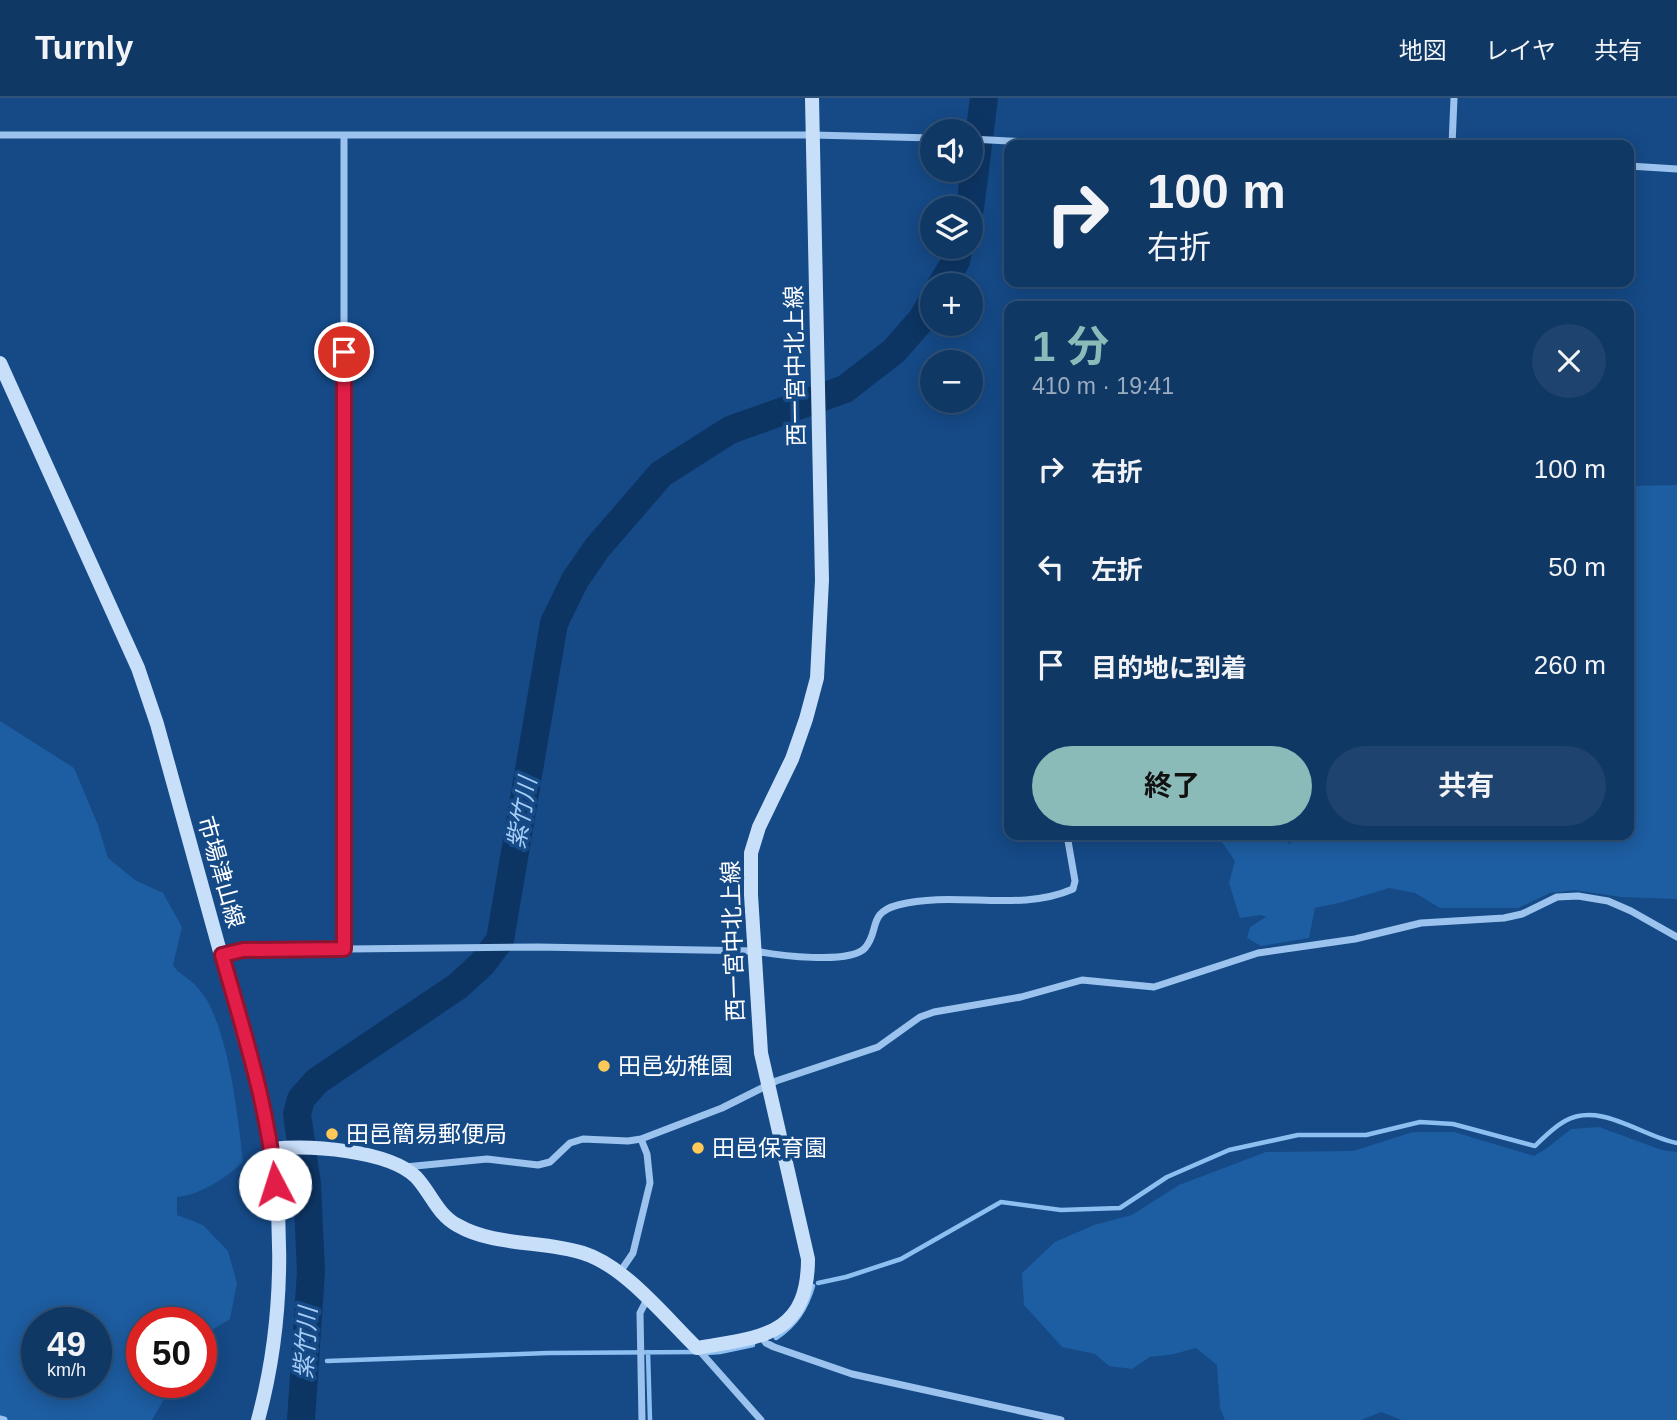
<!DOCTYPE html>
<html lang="ja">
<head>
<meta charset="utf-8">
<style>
	body { margin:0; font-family:Arial,"Noto Sans JP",sans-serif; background:#1e436e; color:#f1f3f6; height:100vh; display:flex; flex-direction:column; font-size:26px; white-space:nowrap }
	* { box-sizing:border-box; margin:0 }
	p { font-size:23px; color:#9cacbf }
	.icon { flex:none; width:38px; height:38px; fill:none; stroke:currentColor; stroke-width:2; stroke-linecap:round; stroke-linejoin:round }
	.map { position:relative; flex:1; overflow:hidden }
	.details { position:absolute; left:1004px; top:203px; width:630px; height:539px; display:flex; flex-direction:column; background:#103865; border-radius:14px; box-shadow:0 4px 18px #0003,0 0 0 2px #305279 }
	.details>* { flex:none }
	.banner { position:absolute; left:1004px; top:42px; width:630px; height:147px; border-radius:14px; box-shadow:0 4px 18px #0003,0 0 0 2px #305279; background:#103865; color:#f1f3f6; overflow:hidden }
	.controls { position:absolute; left:920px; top:21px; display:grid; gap:14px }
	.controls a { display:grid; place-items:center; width:63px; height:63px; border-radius:50%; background:#103865; box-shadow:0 4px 18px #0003,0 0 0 2px #305279; font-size:35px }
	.speed { position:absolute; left:21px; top:1209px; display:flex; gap:14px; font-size:35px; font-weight:700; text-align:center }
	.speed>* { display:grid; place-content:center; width:91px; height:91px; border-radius:50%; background:#103865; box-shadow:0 4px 18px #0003,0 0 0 2px #305279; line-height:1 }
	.speed small { font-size:18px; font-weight:400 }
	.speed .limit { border:10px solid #d22; background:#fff; color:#111 }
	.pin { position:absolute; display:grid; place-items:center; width:60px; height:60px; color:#fff; margin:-30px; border:4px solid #fff; border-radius:50%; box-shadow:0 2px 7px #0007 }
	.me { position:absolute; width:77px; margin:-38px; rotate:355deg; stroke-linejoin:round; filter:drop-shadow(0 0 5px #0008) }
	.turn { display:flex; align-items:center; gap:24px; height:147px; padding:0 28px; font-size:32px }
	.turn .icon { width:91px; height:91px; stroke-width:2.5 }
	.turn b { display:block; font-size:49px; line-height:60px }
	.round { display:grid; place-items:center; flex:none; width:74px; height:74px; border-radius:37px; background:#1e436e }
	.head { display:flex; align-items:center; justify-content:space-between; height:119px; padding:0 28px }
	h1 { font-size:42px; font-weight:700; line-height:52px; color:#8bbbb9 }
	.primary-button { display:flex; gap:14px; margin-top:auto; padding:14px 28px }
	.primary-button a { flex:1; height:80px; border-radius:42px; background:#8bbbb9; color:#111; font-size:28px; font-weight:700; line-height:80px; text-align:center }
	.primary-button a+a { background:#1e436e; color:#f1f3f6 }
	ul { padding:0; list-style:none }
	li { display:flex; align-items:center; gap:21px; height:98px; padding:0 28px }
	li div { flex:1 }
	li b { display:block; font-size:26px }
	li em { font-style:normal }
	header { display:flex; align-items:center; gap:42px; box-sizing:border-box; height:98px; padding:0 35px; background:#103865; border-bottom:2px solid #305279 }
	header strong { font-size:33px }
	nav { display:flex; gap:38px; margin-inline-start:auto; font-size:24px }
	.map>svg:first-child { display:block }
</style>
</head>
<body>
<header>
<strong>Turnly</strong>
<nav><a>地図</a><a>レイヤ</a><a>共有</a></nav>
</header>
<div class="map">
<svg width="1677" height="1322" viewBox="0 0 1677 1322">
	<rect width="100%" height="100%" fill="#154a87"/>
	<path fill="#1d5da1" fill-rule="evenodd" d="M1677,387V801L1621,799L1575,792L1550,795L1518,810H1440L1415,795L1389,790L1343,804L1315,810L1309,840L1261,848L1247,840L1250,829L1266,819L1261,817L1240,820L1229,785L1235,763L1217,737H1280V741L1290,746L1295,737H1629V388Z
		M0,623L74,670L98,727L108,760L135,782L163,795L182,829L173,867C178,875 181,875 188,881C196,886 205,898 209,906C230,947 238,1018 243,1064C226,1080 200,1097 177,1099V1117L203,1127L228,1153L237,1185L230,1221L212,1232L201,1261V1225H142V1284L183,1285L163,1303L152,1322H0ZM37,1225H96V1284H37Z
		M1599,1029L1662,1052L1677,1054V1322H1402L1381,1314L1361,1322H1225L1220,1310L1217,1267L1196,1250L1174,1256L1150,1259L1132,1271L1109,1268L1095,1256L1062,1249L1024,1207L1022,1175L1055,1144L1094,1127L1132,1117L1179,1087L1266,1054L1353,1053L1413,1034H1454L1534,1058L1547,1050L1571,1031Z"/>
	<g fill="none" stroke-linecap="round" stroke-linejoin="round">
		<path stroke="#8dbff1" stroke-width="4.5" d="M818,1185L846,1179L901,1161L1001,1104L1061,1112L1120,1110L1167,1079L1229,1052L1298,1037H1366L1420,1024L1453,1026L1535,1048C1544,1039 1554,1029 1565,1023C1600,1003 1643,1039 1677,1045
			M776,1240C796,1227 806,1211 813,1188
			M648,1254L650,1322
			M706,1255L720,1254L753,1247
			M327,1263L548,1255L697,1254"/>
		<path stroke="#0d3564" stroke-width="28" d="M970,110L984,0
			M941,187L956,163L959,149
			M301,1322L311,1174L307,1086L297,1016L301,1001L317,983L458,888L482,866L500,842L554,525L575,482L597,450L661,376L730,332L845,291L894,253L922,221L933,202"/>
		<path stroke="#9bc3ee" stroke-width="7" d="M0,37H813L933,40
			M344,37V851
			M971,41L1083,47
			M1452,47L1454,0
			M1629,68L1677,71
			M222,857L256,852L538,849L755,853C776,857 849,867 865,850C880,833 867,815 898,807C955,792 1018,815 1073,791L1075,783L1067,737
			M405,1069L487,1061L538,1067L550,1064L570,1045L583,1041L628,1043L641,1041L722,1010L776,983L878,949L920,919L934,914L1021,899L1082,882L1154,889L1258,855L1355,841L1421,825L1504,820L1522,816L1557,799L1578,798L1608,803L1631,813L1677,839
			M620,1174L633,1155L650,1085L647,1056L641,1041
			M761,1238L766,1245L774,1249L852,1276L1061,1322
			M697,1250L761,1322
			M0,1321L4,1322
			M642,1322L640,1215L647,1201"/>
		<path stroke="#c8dffa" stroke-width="14" d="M0,265L138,570L157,626L265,1016C285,1116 285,1223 258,1322
			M272,1051C310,1047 388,1052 416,1079C431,1095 437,1116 457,1127C495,1149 543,1142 583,1155C625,1168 665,1219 697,1250C758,1239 808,1240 808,1161L761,955L751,797V755L759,729L792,661L806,621L817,580L822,482L812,0"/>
	</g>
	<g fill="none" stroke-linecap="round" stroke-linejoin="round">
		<defs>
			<path id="route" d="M275,1086C268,1008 243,932 222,857L243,852L344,851V254"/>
		</defs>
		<use href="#route" stroke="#92132f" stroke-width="18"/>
		<use href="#route" stroke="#e11d48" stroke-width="12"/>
	</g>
	<g fill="#ffc958" stroke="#154a87" stroke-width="2.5">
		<circle cx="604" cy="968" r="7"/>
		<circle cx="332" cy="1036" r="7"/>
		<circle cx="698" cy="1050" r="7"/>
	</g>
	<g text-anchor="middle" stroke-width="7" stroke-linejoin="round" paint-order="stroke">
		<g font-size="23" fill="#fff" stroke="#154a87">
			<text transform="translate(795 268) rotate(-91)" y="8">西一宮中北上線</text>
			<text transform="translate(221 774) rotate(74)" y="8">市場津山線</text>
			<text transform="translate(733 843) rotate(-92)" y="8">西一宮中北上線</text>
		</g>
		<g font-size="23" fill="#fff" stroke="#154a87" text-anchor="start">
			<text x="618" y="976">田邑幼稚園</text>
			<text x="346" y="1044">田邑簡易郵便局</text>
			<text x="712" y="1058">田邑保育園</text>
		</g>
		<g font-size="24" font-style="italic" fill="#a6cdf6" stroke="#154a87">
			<text transform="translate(522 715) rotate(-80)" y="8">紫竹川</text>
			<text transform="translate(306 1245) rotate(-86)" y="8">紫竹川</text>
		</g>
	</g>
</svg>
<div class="controls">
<a><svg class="icon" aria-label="sound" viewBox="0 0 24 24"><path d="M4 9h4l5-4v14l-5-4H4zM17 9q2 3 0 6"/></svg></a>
<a><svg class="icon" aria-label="layers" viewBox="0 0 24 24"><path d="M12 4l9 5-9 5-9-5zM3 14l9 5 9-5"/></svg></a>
<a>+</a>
<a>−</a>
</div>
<div class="speed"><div>49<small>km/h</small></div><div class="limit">50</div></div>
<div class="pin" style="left:344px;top:254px;background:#d93025"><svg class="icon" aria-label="arrive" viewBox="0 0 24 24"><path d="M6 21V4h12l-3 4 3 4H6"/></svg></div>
<svg class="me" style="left:275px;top:1086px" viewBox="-20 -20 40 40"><circle r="19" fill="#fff"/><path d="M0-13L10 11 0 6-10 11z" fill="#e11d48"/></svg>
<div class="banner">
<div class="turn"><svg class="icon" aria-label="right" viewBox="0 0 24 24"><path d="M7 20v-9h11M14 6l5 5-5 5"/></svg><div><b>100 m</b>右折</div></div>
</div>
<section class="details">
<div class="head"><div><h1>1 分</h1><p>410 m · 19:41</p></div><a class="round"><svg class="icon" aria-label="close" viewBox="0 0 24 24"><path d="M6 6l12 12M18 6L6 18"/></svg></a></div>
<ul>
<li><svg class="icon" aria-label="right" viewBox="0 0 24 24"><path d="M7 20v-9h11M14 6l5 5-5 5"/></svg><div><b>右折</b></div><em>100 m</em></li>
<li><svg class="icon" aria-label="left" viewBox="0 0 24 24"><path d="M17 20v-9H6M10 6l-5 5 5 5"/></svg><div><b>左折</b></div><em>50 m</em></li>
<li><svg class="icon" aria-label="arrive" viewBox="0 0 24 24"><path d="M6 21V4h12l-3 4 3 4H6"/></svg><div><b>目的地に到着</b></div><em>260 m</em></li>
</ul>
<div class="primary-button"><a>終了</a><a>共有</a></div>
</section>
</div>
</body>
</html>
